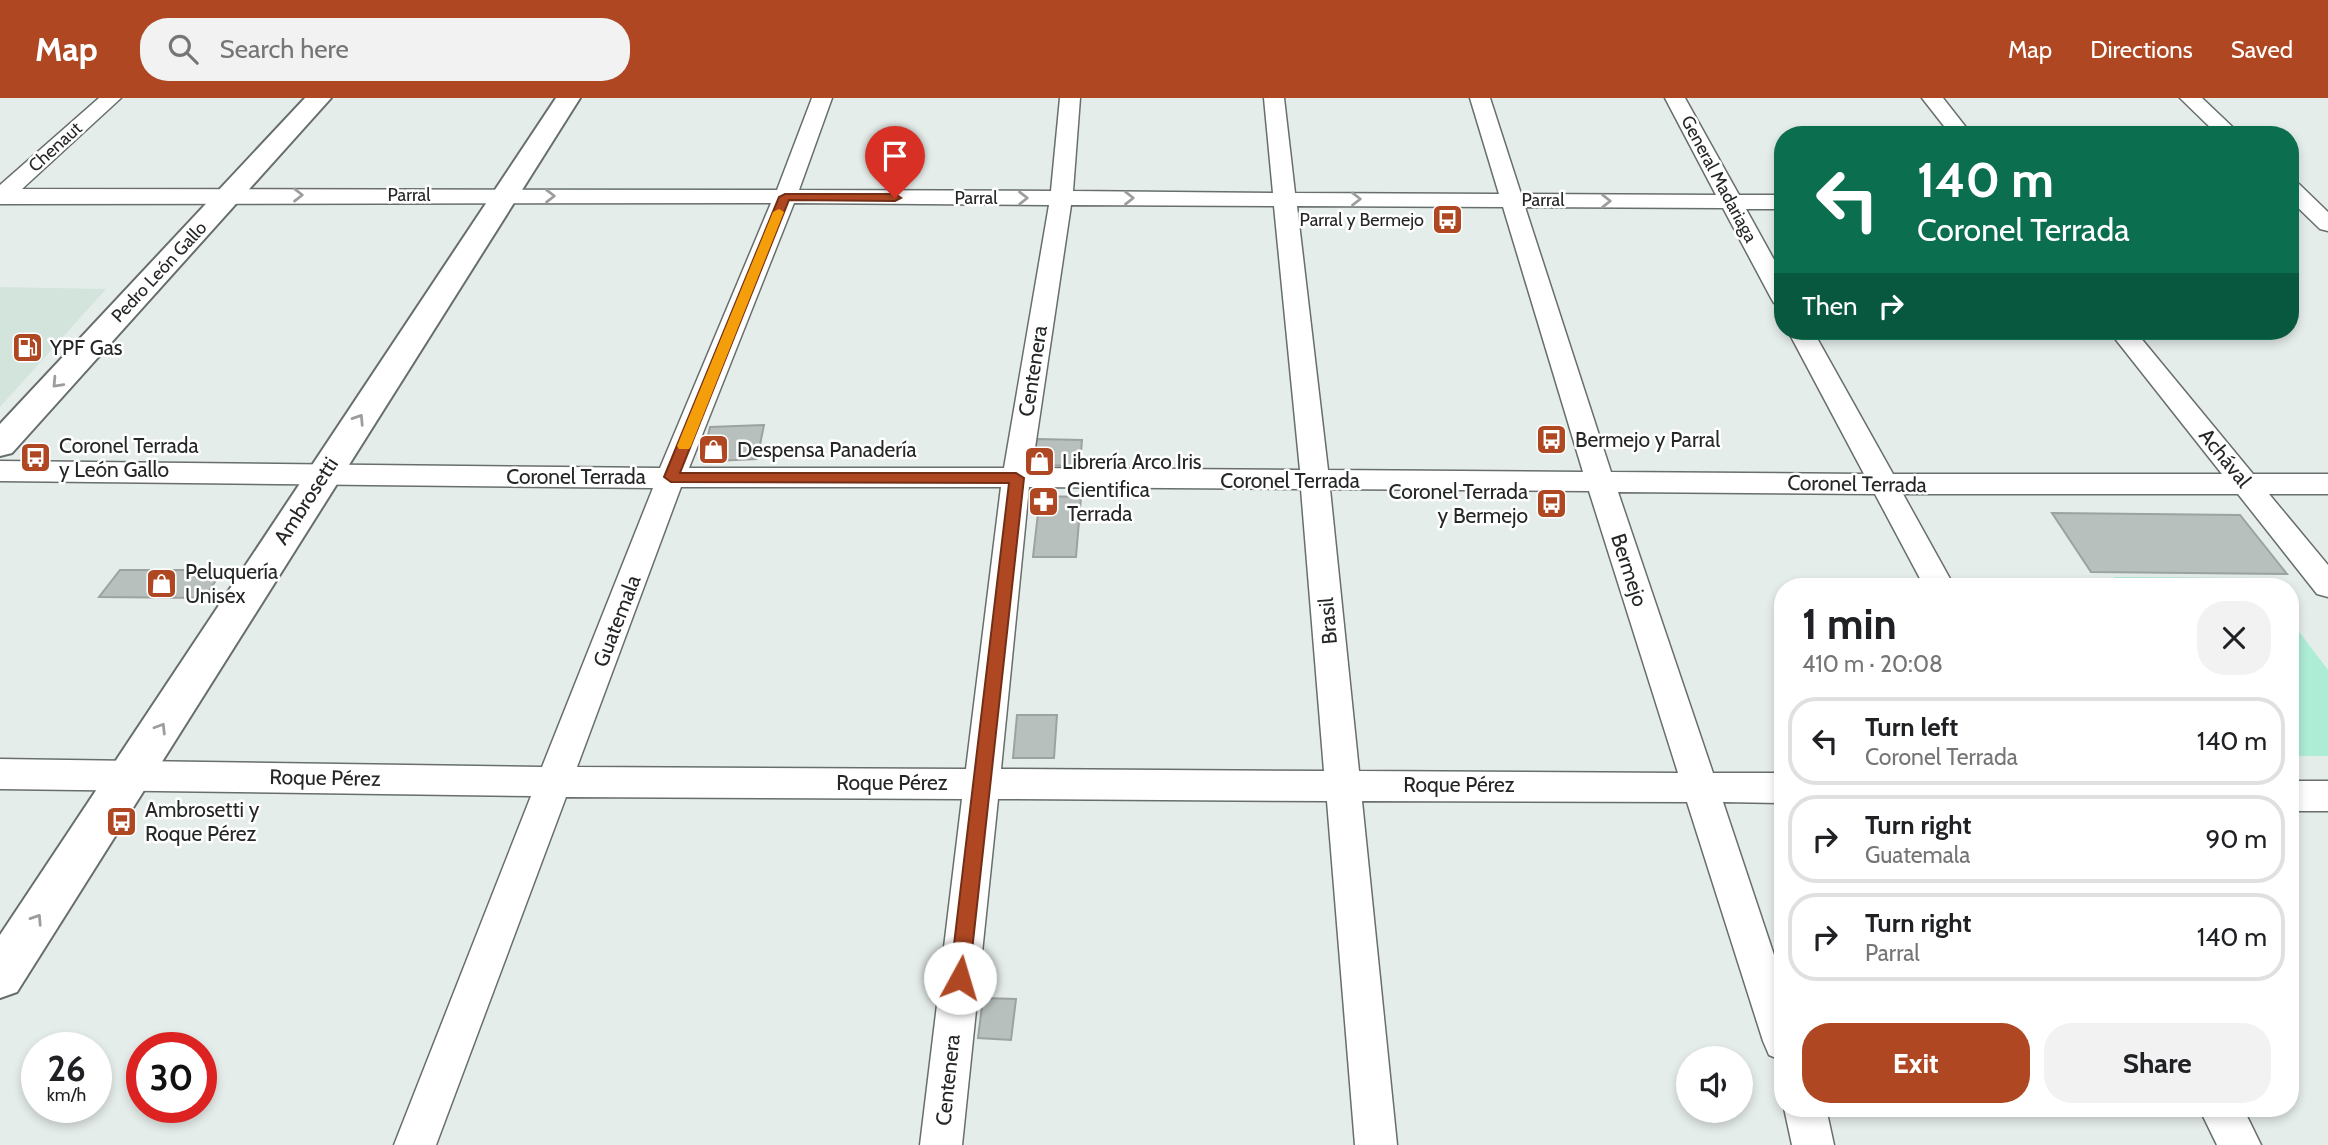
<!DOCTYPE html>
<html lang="en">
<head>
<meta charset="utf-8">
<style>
	body { margin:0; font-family:Cabin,sans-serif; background:#f2f2f2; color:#202124; height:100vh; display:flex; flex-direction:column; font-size:26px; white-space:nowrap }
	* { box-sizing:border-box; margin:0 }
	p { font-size:23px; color:#757577 }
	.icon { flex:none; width:38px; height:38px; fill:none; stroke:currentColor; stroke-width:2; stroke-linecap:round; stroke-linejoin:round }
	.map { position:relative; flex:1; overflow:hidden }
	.panel { position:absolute; left:1774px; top:480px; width:525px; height:539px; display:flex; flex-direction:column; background:#fff; border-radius:28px; box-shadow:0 4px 10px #0003 }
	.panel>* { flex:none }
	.hud { position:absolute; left:1774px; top:28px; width:525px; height:214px; border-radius:28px; box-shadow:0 4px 10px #0003; background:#0b6e4f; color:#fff; overflow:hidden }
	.controls { position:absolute; left:1676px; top:948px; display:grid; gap:14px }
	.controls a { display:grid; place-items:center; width:77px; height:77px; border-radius:50%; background:#fff; box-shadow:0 4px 10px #0003; font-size:35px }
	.speed { position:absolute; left:21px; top:934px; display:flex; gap:14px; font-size:35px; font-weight:700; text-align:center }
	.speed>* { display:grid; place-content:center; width:91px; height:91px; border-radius:50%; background:#fff; box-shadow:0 4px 10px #0003; line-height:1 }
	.speed small { font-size:18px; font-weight:400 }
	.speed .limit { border:10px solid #d22; background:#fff; color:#111 }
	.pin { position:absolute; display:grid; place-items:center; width:60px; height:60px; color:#fff; margin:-72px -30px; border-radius:50% 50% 50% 0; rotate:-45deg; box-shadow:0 0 7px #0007 }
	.pin .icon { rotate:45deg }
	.me { position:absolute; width:77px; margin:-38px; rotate:6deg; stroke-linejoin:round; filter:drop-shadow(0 0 5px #0008) }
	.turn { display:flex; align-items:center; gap:24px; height:147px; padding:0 28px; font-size:32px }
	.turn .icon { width:91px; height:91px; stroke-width:2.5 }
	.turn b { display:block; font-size:49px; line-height:60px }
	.then { display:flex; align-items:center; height:66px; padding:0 28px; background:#0003; gap:14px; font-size:26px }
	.round { display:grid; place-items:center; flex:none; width:74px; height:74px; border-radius:28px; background:#f2f2f2 }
	.summary { display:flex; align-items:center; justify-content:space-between; height:119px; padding:0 28px }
	h1 { font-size:42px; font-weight:700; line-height:52px }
	.cta { display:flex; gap:14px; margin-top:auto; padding:14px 28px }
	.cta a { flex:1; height:80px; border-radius:28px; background:#af4822; color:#fff; font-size:28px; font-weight:700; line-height:80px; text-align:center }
	.cta a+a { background:#f2f2f2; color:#202124 }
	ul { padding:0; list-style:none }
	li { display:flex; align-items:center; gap:21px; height:88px; margin:0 14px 10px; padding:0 14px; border:4px solid #e0e0e0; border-radius:28px }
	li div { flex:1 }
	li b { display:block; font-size:26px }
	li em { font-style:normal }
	header { display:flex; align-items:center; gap:42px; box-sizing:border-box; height:98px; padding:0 35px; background:#af4822; color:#fff }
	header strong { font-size:33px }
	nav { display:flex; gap:38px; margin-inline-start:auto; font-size:24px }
	.search { width:490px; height:63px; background:#f2f2f2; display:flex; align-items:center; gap:18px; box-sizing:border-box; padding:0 24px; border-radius:28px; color:#757577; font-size:26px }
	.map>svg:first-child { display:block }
</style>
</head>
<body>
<header>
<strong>Map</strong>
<div class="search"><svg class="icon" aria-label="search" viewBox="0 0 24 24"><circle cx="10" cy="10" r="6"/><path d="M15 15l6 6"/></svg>Search here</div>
<nav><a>Map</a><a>Directions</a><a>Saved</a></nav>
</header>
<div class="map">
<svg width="2328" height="1047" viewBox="0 0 2328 1047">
	<rect width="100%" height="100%" fill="#e5edea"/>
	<path fill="#d3e4dd" d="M0,189L106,191L0,309Z"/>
	<path fill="#adecd5" d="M2114,479L2257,480L2264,488H2120Z
		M2291,523L2328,572V658H2291Z"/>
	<path fill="#b8c0bd" stroke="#9ba29f" stroke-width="2" d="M764,327L757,361L715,363L705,350L710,329Z
		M1037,341L1082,342L1080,368L1033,367Z
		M1040,398L1081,399L1076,459H1033Z
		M2052,415L2240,417L2287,476L2091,474Z
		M120,472H223L204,500L99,499Z
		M1017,617H1057L1054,660H1013Z
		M983,900L1016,901L1011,942L978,940Z"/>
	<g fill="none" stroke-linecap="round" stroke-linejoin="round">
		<defs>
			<path id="street" d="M99,0H121L22,91L777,92L812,0H832L799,92L1051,93L1060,0H1080L1073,93L1273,95L1264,0H1284L1295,95L1499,96L1470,0H1490L1521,96L1716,97L1665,0H1685L1739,97H1783V111H1746L1783,178V207L1774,205L1771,200L1723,110L1525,109L1611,374L1864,376L1788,233H1813L1893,376H2222L2109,233H2135L2253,376H2328V396H2269L2328,467V499L2317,496L2238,396H1903L1954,488H1924L1875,396L1618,394L1713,675H1783V705L1723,704L1783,884V963L1769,957L1763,943L1687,704L1362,703L1397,1047H1355L1327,703L998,701L962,1047H920L962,701L566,699L436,1047H394L531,698L0,691V661L542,669L653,390L0,383V363L660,370L771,105L0,106V87ZM794,105L1049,107L1004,370H689ZM1071,107L1274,108L1300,372L1032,370ZM1297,108L1503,109L1583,374L1328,372ZM681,389H1001L966,671L577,669ZM1029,389L1301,391L1324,673L1001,671ZM1330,391L1589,393L1678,675L1359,673Z
				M1922,0H1943L1972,37H1951Z
				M2180,0H2202L2241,37H2218Z
				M2291,84L2299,86L2328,114V133L2320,131L2291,103Z
				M2291,683H2328V713H2291Z
				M1784,1010H1826L1834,1047H1792Z
				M2199,1010H2243L2261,1047H2217Z"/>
			<path id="secondary" d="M305,0H331L12,355L0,358V326Z
				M556,0H580L17,894L0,900V837Z"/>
		</defs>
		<use href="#street" stroke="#676e6b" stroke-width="3"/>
		<use href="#secondary" stroke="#676e6b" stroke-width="4"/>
		<use href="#street" fill="#fff" fill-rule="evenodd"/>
		<use href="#secondary" fill="#fff" fill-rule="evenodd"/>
	</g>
	<defs><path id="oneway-chevron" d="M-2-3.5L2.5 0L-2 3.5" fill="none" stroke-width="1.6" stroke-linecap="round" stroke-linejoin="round" transform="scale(1.75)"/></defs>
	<g stroke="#9c9e9d">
		<use href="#oneway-chevron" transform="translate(298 97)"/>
		<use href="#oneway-chevron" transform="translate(550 98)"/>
		<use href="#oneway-chevron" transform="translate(1023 100)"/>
		<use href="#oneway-chevron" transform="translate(1129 100)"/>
		<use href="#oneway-chevron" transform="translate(1356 101)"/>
		<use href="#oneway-chevron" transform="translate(1606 103)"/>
		<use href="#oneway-chevron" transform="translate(57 285) rotate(133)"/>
		<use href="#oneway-chevron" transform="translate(359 321) rotate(-57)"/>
		<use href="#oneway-chevron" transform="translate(161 630) rotate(-58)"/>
		<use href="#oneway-chevron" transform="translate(37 821) rotate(-57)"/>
	</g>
	<path fill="#af4822" stroke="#722f16" stroke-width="2" d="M785,96H895L901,100L895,103L789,102L680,375H1016L1024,380L969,880L967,887L960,890L953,887L950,880L1009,385L671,384L664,379L779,99Z"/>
	<path fill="#f59e0b" d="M779,111L784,114L691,348L689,351H679L677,348L773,114Z"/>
	<defs>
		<symbol id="bus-square" viewBox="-11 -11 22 22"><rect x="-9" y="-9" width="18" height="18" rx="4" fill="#af4822" stroke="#fff"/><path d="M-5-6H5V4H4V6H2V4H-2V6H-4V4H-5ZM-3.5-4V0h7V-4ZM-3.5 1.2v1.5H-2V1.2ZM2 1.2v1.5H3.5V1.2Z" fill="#fff"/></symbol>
		<symbol id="fuel-square" viewBox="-11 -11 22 22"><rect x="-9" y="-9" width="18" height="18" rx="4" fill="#af4822" stroke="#fff"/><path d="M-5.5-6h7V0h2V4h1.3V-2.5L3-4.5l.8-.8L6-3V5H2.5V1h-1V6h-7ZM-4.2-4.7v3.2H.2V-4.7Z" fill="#fff"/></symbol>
		<symbol id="shop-square" viewBox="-11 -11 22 22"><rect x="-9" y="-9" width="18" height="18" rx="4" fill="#af4822" stroke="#fff"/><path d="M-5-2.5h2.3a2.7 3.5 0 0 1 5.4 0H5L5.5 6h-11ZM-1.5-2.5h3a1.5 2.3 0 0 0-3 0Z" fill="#fff"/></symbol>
		<symbol id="pharmacy-square" viewBox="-11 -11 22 22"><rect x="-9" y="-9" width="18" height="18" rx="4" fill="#af4822" stroke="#fff"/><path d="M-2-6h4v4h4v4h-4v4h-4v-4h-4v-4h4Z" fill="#fff"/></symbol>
	</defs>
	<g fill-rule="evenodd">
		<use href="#bus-square" x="1430" y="104" width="35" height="35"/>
		<use href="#fuel-square" x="10" y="232" width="35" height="35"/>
		<use href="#bus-square" x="1534" y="324" width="35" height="35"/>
		<use href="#shop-square" x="696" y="334" width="35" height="35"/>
		<use href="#bus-square" x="18" y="342" width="35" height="35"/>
		<use href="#shop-square" x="1022" y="346" width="35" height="35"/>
		<use href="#pharmacy-square" x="1026" y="386" width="35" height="35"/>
		<use href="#bus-square" x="1534" y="388" width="35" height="35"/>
		<use href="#shop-square" x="144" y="468" width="35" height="35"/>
		<use href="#bus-square" x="104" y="706" width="35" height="35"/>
	</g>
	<g text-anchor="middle" stroke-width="5" stroke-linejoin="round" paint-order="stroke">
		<g font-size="18" fill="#242725" stroke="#fff">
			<text transform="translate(55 49) rotate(-42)" y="6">Chenaut</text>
			<text transform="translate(1719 81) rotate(62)" y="6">General Madariaga</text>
			<text x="409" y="103">Parral</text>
			<text x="976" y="106">Parral</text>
			<text x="1543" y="108">Parral</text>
			<text transform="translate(159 174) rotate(-47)" y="6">Pedro León Gallo</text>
		</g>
		<g font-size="18" fill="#242725" stroke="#fff" text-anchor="end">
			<text x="1424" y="128">Parral y Bermejo</text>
		</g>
		<g font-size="21" fill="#242725" stroke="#fff" text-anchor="start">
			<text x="50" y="257">YPF Gas</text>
			<text x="1575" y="349">Bermejo y Parral</text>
			<text x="59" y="355">Coronel Terrada<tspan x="59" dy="24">y León Gallo</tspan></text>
			<text x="737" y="359">Despensa Panadería</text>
			<text x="1062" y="371">Librería Arco Iris</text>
			<text x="1067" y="399">Cientifica<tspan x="1067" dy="24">Terrada</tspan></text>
			<text x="1528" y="401" text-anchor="end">Coronel Terrada<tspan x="1528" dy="24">y Bermejo</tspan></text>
			<text x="185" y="481">Peluquería<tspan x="185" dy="24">Unisex</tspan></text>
			<text x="145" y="719">Ambrosetti y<tspan x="145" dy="24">Roque Pérez</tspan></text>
		</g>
		<g font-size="21" fill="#242725" stroke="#fff">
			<text transform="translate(1033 273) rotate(-81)" y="7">Centenera</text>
			<text transform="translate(2225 360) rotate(51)" y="7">Achával</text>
			<text x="576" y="386">Coronel Terrada</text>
			<text x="1290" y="390">Coronel Terrada</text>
			<text transform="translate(1857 386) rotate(1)" y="7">Coronel Terrada</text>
			<text transform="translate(306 403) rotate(-57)" y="7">Ambrosetti</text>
			<text transform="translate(1629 472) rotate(72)" y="7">Bermejo</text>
			<text transform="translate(617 523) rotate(-69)" y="7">Guatemala</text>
			<text transform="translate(1328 523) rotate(-95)" y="7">Brasil</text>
			<text transform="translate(325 680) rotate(1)" y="7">Roque Pérez</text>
			<text x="892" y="692">Roque Pérez</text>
			<text x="1459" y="694">Roque Pérez</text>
			<text transform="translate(948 982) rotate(-84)" y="7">Centenera</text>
		</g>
	</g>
</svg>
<div class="controls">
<a><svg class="icon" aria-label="sound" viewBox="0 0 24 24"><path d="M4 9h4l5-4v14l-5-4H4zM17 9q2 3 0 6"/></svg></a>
</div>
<div class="speed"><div>26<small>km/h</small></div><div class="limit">30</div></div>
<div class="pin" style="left:895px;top:100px;background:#d93025"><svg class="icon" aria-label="arrive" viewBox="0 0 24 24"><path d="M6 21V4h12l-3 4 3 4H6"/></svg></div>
<svg class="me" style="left:960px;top:880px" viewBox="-20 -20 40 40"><circle r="19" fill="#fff"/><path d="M0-13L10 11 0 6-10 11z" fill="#af4822"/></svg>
<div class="hud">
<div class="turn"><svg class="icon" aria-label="left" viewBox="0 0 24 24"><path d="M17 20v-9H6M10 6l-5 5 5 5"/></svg><div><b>140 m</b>Coronel Terrada</div></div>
<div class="then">Then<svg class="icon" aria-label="right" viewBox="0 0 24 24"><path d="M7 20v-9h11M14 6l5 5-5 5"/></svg></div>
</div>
<section class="panel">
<div class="summary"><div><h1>1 min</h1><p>410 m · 20:08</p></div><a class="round"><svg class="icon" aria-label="close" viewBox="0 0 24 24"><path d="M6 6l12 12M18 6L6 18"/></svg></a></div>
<ul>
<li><svg class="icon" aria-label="left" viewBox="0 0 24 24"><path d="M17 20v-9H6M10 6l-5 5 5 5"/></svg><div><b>Turn left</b><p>Coronel Terrada</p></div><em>140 m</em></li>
<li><svg class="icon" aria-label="right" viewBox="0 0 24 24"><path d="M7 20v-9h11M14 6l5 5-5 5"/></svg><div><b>Turn right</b><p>Guatemala</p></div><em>90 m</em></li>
<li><svg class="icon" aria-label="right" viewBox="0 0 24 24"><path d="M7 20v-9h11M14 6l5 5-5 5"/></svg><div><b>Turn right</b><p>Parral</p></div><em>140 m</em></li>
</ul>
<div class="cta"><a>Exit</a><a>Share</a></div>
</section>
</div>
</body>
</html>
